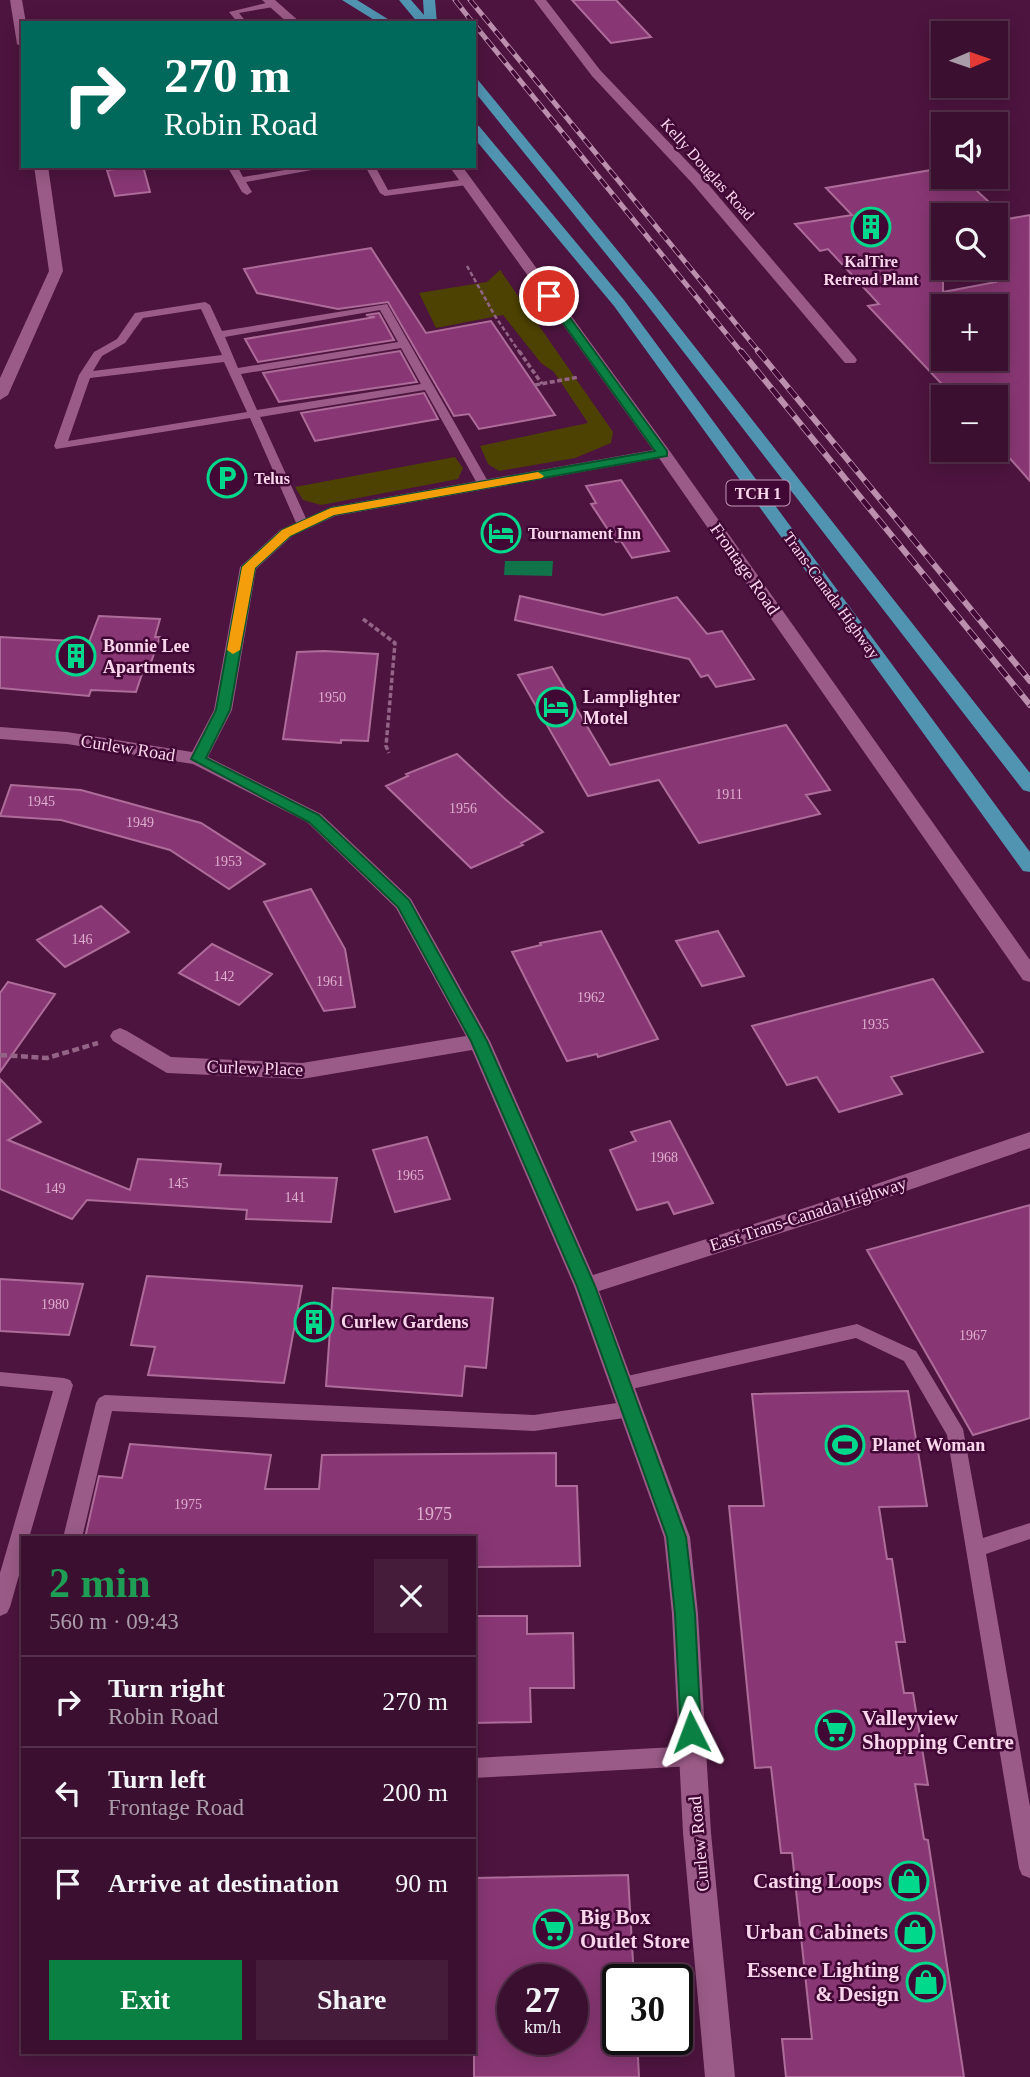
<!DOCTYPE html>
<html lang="en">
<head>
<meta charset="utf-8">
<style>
	body { margin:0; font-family:Georgia,serif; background:#451d3b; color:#f1f3f6; height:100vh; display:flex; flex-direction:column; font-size:26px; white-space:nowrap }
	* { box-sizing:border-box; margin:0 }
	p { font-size:23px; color:#ab9caa }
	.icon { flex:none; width:38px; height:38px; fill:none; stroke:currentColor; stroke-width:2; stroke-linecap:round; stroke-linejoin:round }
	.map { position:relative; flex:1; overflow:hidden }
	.details { position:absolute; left:21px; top:1536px; width:455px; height:518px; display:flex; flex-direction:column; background:#3a0f2f; border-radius:0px; box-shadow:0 4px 18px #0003,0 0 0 2px #542f4b }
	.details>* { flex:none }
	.guide { position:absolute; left:21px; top:21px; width:455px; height:147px; border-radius:0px; box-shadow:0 4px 18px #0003,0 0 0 2px #542f4b; background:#00695c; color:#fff; overflow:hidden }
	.needle { width:46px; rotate:88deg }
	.fabs { position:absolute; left:931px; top:21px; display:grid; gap:14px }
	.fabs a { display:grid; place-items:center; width:77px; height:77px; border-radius:0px; background:#3a0f2f; box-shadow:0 4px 18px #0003,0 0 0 2px #542f4b; font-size:35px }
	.speed { position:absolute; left:497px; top:1964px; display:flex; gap:14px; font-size:35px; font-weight:700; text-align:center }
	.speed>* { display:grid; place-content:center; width:91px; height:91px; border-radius:50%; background:#3a0f2f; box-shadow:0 4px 18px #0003,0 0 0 2px #542f4b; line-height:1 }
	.speed small { font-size:18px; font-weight:400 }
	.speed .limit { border:4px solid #111; border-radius:10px; background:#fff; color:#111 }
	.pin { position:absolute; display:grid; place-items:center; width:60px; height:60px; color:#fff; margin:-30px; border:4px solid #fff; border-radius:50%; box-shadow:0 2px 7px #0007 }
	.me { position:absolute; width:77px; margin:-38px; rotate:357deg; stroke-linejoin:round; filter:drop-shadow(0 0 5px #0008) }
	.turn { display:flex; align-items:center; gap:24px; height:147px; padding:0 28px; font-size:32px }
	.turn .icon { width:91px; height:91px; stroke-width:2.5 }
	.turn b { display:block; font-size:49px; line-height:60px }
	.round { display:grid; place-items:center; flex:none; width:74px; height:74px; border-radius:0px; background:#451d3b }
	.summary { display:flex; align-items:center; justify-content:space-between; height:119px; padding:0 28px }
	h1 { font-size:42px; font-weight:700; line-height:52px; color:#1e9e55 }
	.primary-button { display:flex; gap:14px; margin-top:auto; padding:14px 28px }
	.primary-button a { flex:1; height:80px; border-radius:0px; background:#0b8043; color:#fff; font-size:28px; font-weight:700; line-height:80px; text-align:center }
	.primary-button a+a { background:#451d3b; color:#f1f3f6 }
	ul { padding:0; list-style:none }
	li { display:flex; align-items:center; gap:21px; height:91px; padding:0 28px; border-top:2px solid #542f4b }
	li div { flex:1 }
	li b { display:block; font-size:26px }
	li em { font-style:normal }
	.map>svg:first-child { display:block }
</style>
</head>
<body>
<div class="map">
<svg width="1030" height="2077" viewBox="0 0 1030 2077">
	<rect width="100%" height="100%" fill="#4d143f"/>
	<path fill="#4d4201" d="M500,270L613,432L611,443L575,458L499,471L488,464L480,446L588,423L554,372L541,363L503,315L436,328L419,293L487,282Z
		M455,457L463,468L458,479L321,505L303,500L295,487Z"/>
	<path fill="#11734a" d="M505,561H553L552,576L504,575Z"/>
	<path fill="#893774" stroke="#ad6c99" stroke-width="2" fill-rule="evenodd" d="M572,0H616L651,37L611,43Z
		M143,166L150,192L115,196L107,170Z
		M943,168V177H962L1003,215H943V292L996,282V221L1030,215V481L996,443V397H954L868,306L879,304L828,249L820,251L795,224L852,215L826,188ZM943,306H996V362L943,372Z
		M371,248L426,333L491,321L555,415L479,429L469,414L454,416L388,302L338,309L257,293L244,269Z
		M379,313L394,340L258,362L245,339L375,317L366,315Z
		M400,351L417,382L279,402L263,373Z
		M424,393L438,419L315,441L301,413Z
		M621,480L669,551L632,558L621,541L616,542L591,504L596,503L586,486Z
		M520,596L603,615L677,597L707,634L722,631L754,679L716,687L708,675L701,677L689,659L515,620Z
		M99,616L160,619L155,637H160L149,668H144L136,692L91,690L89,696L0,688V637L89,642Z
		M324,651L378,654L368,741L341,740V743L283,739L297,652Z
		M552,667L610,765L786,725L830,790L806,795L820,814L699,843L659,780L588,796L518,675Z
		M457,754L504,798L543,832L521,843L523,845L471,868L386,786L408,776L406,774Z
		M11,785L81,790L201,823L265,864L229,889L170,850L61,820L0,816Z
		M311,889L345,949L355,1007L324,1011L264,902Z
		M101,906L129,932L65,967L37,940Z
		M601,931L658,1039L598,1057L597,1054L567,1061L512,952L541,945L540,943Z
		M718,931L744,976L702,986L676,941Z
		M212,944L272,974L239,1005L179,973Z
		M933,979L983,1052L891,1077L902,1094L839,1112L817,1077L787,1085L752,1026Z
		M8,982L55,994L0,1072V993Z
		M0,1079L41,1122L8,1140L130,1190L138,1159L221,1164L219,1175L337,1178L331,1222L246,1219L247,1210L87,1200L72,1219L0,1189Z
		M670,1121L713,1203L674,1214L668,1202L637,1210L610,1150L636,1141L631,1132Z
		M427,1137L450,1199L395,1212L373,1150Z
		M1030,1205V1418L973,1435L867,1250Z
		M147,1276L302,1286L284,1383L148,1375L155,1347L131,1345Z
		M0,1279L83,1284L69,1335L0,1331Z
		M333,1288L493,1298L486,1368L465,1366L462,1396L326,1386Z
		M908,1391L927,1506L879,1507L887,1559H892L905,1642H896L904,1693H913L928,1785L915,1784L924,1839L928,1840L964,2077H786L782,2039H812L792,1853H781L771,1767L755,1768L729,1506H764L752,1394Z
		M130,1444L271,1455L265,1489H319L322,1455L556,1453V1486H577L580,1566L474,1567V1538H85L99,1476L122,1478Z
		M474,1616H527V1634L573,1633L574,1688H530L531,1722L474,1723Z
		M628,1875L634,1979H618V2039H637L639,2077H474V1878ZM513,1979H572V2039H513Z"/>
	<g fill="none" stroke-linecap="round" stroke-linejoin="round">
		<path stroke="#946486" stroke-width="2.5" stroke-dasharray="4.5 2.5" stroke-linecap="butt" d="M467,266L495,316L520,353"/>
		<path stroke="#946486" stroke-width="3.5" stroke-dasharray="5 2.5" stroke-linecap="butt" d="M519,351L542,384
			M535,385L579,377
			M363,619L395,643L386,746L389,753"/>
		<path stroke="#946486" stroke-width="4.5" stroke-dasharray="7 3.5" stroke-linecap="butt" d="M0,1055L47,1058L98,1043"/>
		<path fill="#9b5b88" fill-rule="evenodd" d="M270,2L274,5L273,7L239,13L247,23H238L229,12Z
			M227,166H237L243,177L308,166H334L246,182L252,192L247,195L242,192Z
			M365,166H375L388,190L467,179L472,182L467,185L385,196L380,193Z
			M205,302L210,305L222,331L387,304L490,485L484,489L478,485L425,390L260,417L309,525L303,529L297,525L250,418L56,449L54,446L79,375L94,352L117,339L135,313ZM201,309L222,355L93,371L102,356L125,343L143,318ZM380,310L398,342L238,368L225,337ZM401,348L421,384L257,410L241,374ZM224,362L247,412L68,441L90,378Z
			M857,1324L916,1351L963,1429L983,1538L1030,1523V1539L986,1554L1030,1807V1878L1022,1875L1019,1868L947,1435L904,1361L856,1338L623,1391L617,1389L614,1384L617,1379L623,1377Z
			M0,1372L64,1378L70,1380L73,1385L29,1538H23V1561L10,1607L7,1613L0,1616V1573L53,1391L0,1386Z
			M105,1395L534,1415L631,1401L637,1404L640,1409L637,1414L631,1417L534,1431L112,1411L82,1538H63L96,1403L99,1398Z
			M692,1746L699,1749L702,1756L699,1763L692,1766L474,1778V1758Z"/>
		<path fill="#9b5b88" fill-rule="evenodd" d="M10,0H22L26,23H23V48L17,44Z
			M262,0H275L301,23H288Z
			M534,0H546L600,70L702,177L855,357L857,360L855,363H845L692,183L592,76Z
			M34,166H48L63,271L8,395L0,400V378L49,271Z
			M449,166H462L669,450L1030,960V982L1023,980L659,458L335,516L292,536L256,569L232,710L208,757L321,814L411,899L490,1041L593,1275L814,1205L1030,1132V1148L828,1218L599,1291L690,1537L698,1614L711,1833L735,2077H705L683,1833L672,1614L664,1537L574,1286L472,1050L302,1079L167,1073L113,1041L110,1036L113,1031L120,1028L127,1031L171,1057L302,1063L466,1036L396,908L307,822L193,764L67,744L0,739V727L67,732L192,752L214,710L240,567L280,530L331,507L653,450Z"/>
		<path fill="#5094b2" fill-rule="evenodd" d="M342,0H357L391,21L379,23Z
			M399,0H411L424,15L423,0H435L437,23H418Z
			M474,79L478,80L654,295L1030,773V792L1023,790L644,301L474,91Z
			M474,125L479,126L624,300L1030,852V872L1023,871L614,306L474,138Z"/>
		<defs>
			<path id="rail-far1" d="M455,0L473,23
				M470,0L760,353
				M474,24L742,353"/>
			<path id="rail" d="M741,351L1030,705
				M758,351L1030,681"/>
		</defs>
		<use href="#rail-far1" stroke="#bb8fad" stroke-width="5"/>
		<use href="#rail" stroke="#bb8fad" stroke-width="6"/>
		<use href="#rail-far1" stroke="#410835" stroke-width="3.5" stroke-dasharray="10" stroke-linecap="butt"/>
		<use href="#rail" stroke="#410835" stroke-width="4.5" stroke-dasharray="12" stroke-linecap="butt"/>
	</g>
	<path fill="#0b8043" stroke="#07532c" stroke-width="2" d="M545,293H552L667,451V456L334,515L290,536L255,568L230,710L206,758L319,815L409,900L487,1041L595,1286L686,1537L695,1614L701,1732L698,1739L691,1742L684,1739L681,1732L675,1614L667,1537L577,1286L471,1041L398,907L309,822L191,759L216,710L242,567L282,530L331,508L655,451L545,298Z"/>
	<path fill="#f59e0b" d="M538,472L544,476L542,478L334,515L290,536L255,568L240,650L233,654L227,650L242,567L282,530L331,508Z"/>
	<defs>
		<symbol id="building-ring" viewBox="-11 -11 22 22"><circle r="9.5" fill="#410835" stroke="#00d98c" stroke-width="1.5"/><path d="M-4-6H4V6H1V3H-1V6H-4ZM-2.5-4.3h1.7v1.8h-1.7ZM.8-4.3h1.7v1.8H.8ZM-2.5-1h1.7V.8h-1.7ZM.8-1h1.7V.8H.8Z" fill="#00d98c"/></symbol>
		<symbol id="parking-ring" viewBox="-11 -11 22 22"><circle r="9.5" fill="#410835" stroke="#00d98c" stroke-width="1.5"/><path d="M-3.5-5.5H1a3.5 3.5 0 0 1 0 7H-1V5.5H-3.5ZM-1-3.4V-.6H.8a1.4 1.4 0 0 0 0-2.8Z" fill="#00d98c"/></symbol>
		<symbol id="hotel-ring" viewBox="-11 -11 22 22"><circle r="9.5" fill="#410835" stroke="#00d98c" stroke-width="1.5"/><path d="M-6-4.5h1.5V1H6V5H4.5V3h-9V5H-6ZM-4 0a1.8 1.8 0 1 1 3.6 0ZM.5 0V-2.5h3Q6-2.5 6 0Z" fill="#00d98c"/></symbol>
		<symbol id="stadium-ring" viewBox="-11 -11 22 22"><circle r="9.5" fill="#410835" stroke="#00d98c" stroke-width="1.5"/><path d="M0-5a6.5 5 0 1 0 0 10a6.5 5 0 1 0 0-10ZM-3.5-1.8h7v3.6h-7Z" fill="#00d98c"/></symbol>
		<symbol id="supermarket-ring" viewBox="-11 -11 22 22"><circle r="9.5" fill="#410835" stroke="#00d98c" stroke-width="1.5"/><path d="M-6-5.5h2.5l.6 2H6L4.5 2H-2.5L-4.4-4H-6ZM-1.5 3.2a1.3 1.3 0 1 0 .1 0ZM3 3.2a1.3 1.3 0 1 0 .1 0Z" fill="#00d98c"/></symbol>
		<symbol id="shop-ring" viewBox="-11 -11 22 22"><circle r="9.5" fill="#410835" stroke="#00d98c" stroke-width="1.5"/><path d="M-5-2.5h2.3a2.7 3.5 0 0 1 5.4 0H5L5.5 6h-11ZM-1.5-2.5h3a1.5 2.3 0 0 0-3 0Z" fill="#00d98c"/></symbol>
	</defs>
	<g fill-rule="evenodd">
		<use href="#building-ring" x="849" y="205" width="44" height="44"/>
		<use href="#parking-ring" x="205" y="456" width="44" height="44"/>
		<use href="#hotel-ring" x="479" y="511" width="44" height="44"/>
		<use href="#building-ring" x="54" y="634" width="44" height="44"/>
		<use href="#hotel-ring" x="534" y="685" width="44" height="44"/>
		<use href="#building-ring" x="292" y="1300" width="44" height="44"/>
		<use href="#stadium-ring" x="823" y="1423" width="44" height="44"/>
		<use href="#supermarket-ring" x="813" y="1708" width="44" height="44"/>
		<use href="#shop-ring" x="887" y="1859" width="44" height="44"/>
		<use href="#supermarket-ring" x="531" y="1907" width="44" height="44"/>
		<use href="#shop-ring" x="893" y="1910" width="44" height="44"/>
		<use href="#shop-ring" x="904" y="1960" width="44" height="44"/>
	</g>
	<g text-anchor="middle" stroke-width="5" stroke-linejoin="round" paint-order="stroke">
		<g font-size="14" fill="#deaecf">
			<text x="332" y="702">1950</text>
			<text x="729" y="799">1911</text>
			<text x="41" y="806">1945</text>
			<text x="463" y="813">1956</text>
			<text x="140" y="827">1949</text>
			<text x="228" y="866">1953</text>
			<text x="82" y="944">146</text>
			<text x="224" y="981">142</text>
			<text x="330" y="986">1961</text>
			<text x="591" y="1002">1962</text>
			<text x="875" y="1029">1935</text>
			<text x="664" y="1162">1968</text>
			<text x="410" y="1180">1965</text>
			<text x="178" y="1188">145</text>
			<text x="55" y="1193">149</text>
			<text x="295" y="1202">141</text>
			<text x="55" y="1309">1980</text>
			<text x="973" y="1340">1967</text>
			<text x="188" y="1509">1975</text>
		</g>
		<g font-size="16" fill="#fad6ed" stroke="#410835">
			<text transform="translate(708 169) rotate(48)" y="6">Kelly Douglas Road</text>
			<text transform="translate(832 595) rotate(54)" y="6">Trans-Canada Highway</text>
		</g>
		<g font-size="16" font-weight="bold" fill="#fad6ed" stroke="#410835" text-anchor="start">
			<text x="871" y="267" text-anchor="middle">KalTire<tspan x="871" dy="18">Retread Plant</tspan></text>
			<text x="254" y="484">Telus</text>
			<text x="528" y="539">Tournament Inn</text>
		</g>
		<rect fill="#410835" stroke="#c298b6" stroke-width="2" x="726.5" y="480.5" width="63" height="25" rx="5"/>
		<g font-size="16" font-weight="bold" fill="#fad6ed">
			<text x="758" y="499">TCH 1</text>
		</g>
		<g font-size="18" fill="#fad6ed" stroke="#410835">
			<text transform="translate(745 569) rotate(55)" y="6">Frontage Road</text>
			<text transform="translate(128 748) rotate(9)" y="6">Curlew Road</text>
			<text transform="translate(255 1068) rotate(2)" y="6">Curlew Place</text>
			<text transform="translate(808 1214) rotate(-18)" y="6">East Trans-Canada Highway</text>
			<text transform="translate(699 1844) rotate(-95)" y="6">Curlew Road</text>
		</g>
		<g font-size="18" font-weight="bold" fill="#fad6ed" stroke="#410835" text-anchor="start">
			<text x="103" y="652">Bonnie Lee<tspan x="103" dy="21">Apartments</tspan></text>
			<text x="583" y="703">Lamplighter<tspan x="583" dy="21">Motel</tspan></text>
			<text x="341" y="1328">Curlew Gardens</text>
			<text x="872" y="1451">Planet Woman</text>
		</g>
		<g font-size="18" fill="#deaecf">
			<text x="434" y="1520">1975</text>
		</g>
		<g font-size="21" font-weight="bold" fill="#fad6ed" stroke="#410835" text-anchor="end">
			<text x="862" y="1725" text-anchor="start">Valleyview<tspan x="862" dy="24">Shopping Centre</tspan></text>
			<text x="882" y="1888">Casting Loops</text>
			<text x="580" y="1924" text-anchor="start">Big Box<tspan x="580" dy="24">Outlet Store</tspan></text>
			<text x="888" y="1939">Urban Cabinets</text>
			<text x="899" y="1977">Essence Lighting<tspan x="899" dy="24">&amp; Design</tspan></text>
		</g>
	</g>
</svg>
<div class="fabs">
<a><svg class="needle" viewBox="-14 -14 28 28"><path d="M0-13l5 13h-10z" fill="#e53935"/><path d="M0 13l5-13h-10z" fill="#ab9caa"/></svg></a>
<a><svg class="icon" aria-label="sound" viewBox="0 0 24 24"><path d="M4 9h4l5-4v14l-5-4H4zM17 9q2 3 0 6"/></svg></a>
<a><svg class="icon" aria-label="search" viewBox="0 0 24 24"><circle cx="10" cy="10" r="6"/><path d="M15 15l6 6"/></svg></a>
<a>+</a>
<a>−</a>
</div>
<div class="speed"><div>27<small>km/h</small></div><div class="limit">30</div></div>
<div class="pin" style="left:549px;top:296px;background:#d93025"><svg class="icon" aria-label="arrive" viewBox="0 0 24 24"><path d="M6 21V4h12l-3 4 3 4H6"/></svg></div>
<svg class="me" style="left:691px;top:1732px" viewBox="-20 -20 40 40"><path d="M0-17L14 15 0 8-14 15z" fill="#0b8043" stroke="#fff" stroke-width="4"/></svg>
<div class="guide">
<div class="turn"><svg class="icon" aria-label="right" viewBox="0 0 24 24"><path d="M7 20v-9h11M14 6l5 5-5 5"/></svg><div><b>270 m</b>Robin Road</div></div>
</div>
<section class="details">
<div class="summary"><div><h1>2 min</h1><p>560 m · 09:43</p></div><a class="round"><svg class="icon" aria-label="close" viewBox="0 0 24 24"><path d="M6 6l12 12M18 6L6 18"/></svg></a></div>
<ul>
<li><svg class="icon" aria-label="right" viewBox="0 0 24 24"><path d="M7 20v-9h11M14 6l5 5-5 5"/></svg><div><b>Turn right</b><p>Robin Road</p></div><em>270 m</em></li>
<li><svg class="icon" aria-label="left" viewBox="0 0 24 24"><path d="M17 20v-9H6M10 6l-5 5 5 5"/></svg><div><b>Turn left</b><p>Frontage Road</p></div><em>200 m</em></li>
<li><svg class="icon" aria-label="arrive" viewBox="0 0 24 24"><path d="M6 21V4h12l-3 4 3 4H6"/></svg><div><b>Arrive at destination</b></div><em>90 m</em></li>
</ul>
<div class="primary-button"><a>Exit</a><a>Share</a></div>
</section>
</div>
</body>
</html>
